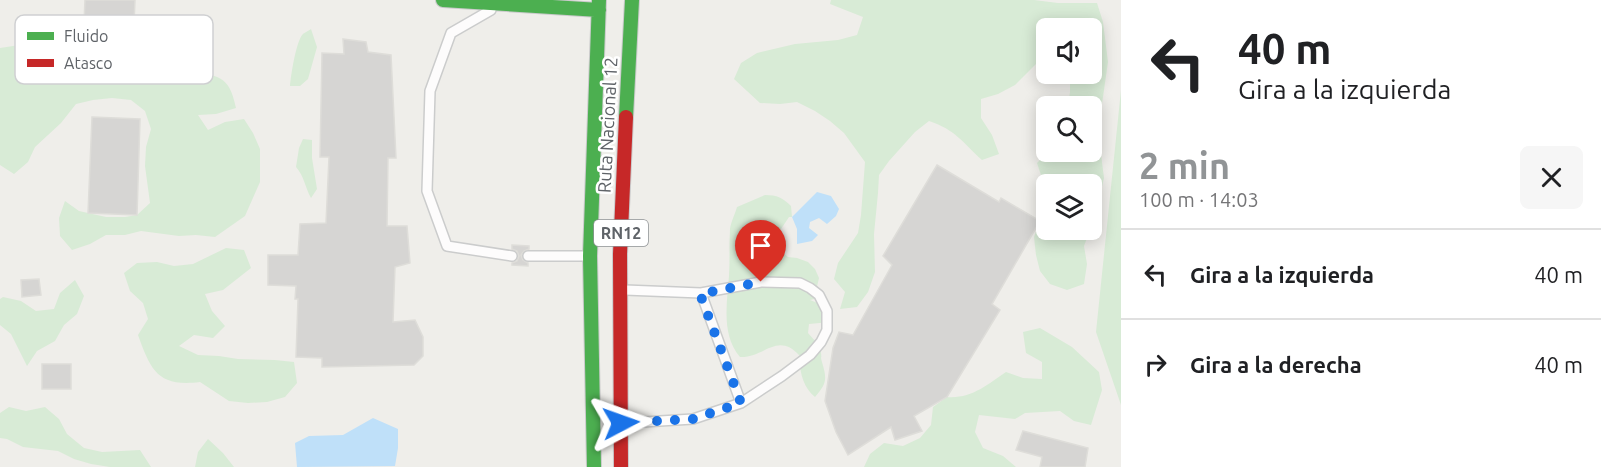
<!DOCTYPE html>
<html lang="es">
<head>
<meta charset="utf-8">
<style>
	body { margin:0; font-family:Ubuntu,sans-serif; background:#f6f6f6; color:#202124; height:100vh; display:flex; flex-direction:column; font-size:22px; white-space:nowrap }
	* { box-sizing:border-box; margin:0 }
	p { font-size:20px; color:#757577 }
	.icon { flex:none; width:33px; height:33px; fill:none; stroke:currentColor; stroke-width:2; stroke-linecap:round; stroke-linejoin:round }
	.map { position:relative; flex:1; overflow:hidden }
	.sheet { display:flex; flex-direction:column; background:#fff; width:480px }
	.sheet>* { flex:none }
	.banner { background:#fff; color:#202124; overflow:hidden }
	.fabs { position:absolute; left:1036px; top:18px; display:grid; gap:12px }
	.fabs a { display:grid; place-items:center; width:66px; height:66px; border-radius:9px; background:#fff; box-shadow:0 3px 15px #0003; font-size:30px }
	.pin { position:absolute; display:grid; place-items:center; width:51px; height:51px; color:#fff; margin:-62px -26px; border-radius:50% 50% 50% 0; rotate:-45deg; box-shadow:0 0 6px #0007 }
	.pin .icon { rotate:45deg }
	.me { position:absolute; width:66px; margin:-33px; rotate:86deg; stroke-linejoin:round; filter:drop-shadow(0 0 4px #0008) }
	.turn { display:flex; align-items:center; gap:21px; height:126px; padding:0 18px; font-size:27px }
	.turn .icon { width:78px; height:78px; stroke-width:2.5 }
	.turn b { display:block; font-size:42px; line-height:51px }
	.round { display:grid; place-items:center; flex:none; width:63px; height:63px; border-radius:9px; background:#f6f6f6 }
	.head { display:flex; align-items:center; justify-content:space-between; height:102px; padding:0 18px }
	h1 { font-size:36px; font-weight:600; line-height:45px; color:#919496 }
	ul { padding:0; list-style:none }
	li { display:flex; align-items:center; gap:18px; height:90px; padding:0 18px; border-top:2px solid #e0e0e0 }
	li div { flex:1 }
	li b { display:block; font-size:22px }
	li em { font-style:normal }
	main { display:flex; flex:1; min-height:0 }
	.map>svg:first-child { display:block }
</style>
</head>
<body>
<main>
<div class="map">
<svg width="1121" height="467" viewBox="0 0 1121 467">
	<rect width="100%" height="100%" fill="#efeeea"/>
	<path fill="#d8ebd6" d="M831,0H1034L1058,3H1097L1103,22L1108,62L1102,104L1097,122L1104,178L1100,195L1099,213L1092,226V184H1047V230H1090L1084,246L1087,264L1084,284L1067,290L1050,284L1040,271L1036,255L1034,237L1040,221L1043,181L1037,163L1048,152H1092V106H1068L1070,92V74H1092V28H1047V60L1041,59L1015,85L998,94L981,99V118L992,135L999,154L982,160C962,142 956,130 929,121L915,132L889,161L879,175L878,193L874,234L875,272L868,292L857,307L840,309L845,292L834,279L838,263L858,233L861,215L865,162L844,133L830,121L815,111L797,102L780,104L760,103L734,79L741,63L757,53L795,44L838,40L857,35L863,17L830,4Z
		M311,29L317,47L308,79L300,86H290C291,75 296,41 303,34C304,33 310,30 311,29Z
		M191,36L197,53L188,69C218,78 229,73 236,108L216,114L198,115L208,130L225,122L244,119L253,133L260,149V182L245,216L215,237L196,235L179,236L141,231L125,235H106L90,244L72,250L60,236L59,218L65,201L79,211L106,217H125L137,215L150,203L145,166L146,147L151,129L145,111L131,100L112,98L93,100L76,104L61,123L35,147L28,162L14,174L0,165V48L59,39H80L97,42L111,54L127,61L143,66L159,58L173,42Z
		M1121,90V405L1096,332Z
		M303,139L312,140V158L317,189L311,198C305,187 304,176 296,167L299,148Z
		M765,195C777,195 783,198 791,206L792,217H789L779,232L778,242L781,251L788,257L797,258L808,262L815,269L819,278L814,299L810,300L825,306L832,312L830,322L809,324L808,333C813,339 820,345 821,353C822,360 820,355 822,362C827,379 827,383 815,397C803,387 799,371 800,356C777,331 765,358 740,357C721,335 727,303 729,276C730,261 729,245 730,229C731,222 735,214 737,207Z
		M226,248L244,250L251,268L223,290L205,294L212,311L225,326L213,338L194,335L179,346L198,355L219,356L238,359L275,360L294,362L297,383L285,397L267,402L248,403L229,401L200,382C158,387 151,371 138,335L148,319L143,303L130,291L124,273L137,263L157,262L174,266L193,264Z
		M75,280L84,296L77,314L64,325L55,341L37,351L27,366L11,334L0,325V299L3,297L21,301L36,311L54,309L60,293Z
		M1040,328L1072,347L1099,372L1102,390L1091,425L1074,421L1060,411L1025,413L1015,419L979,415L975,432L983,448L1003,456L1016,467H864L870,454L884,443L903,446L920,438L931,425L933,407L947,397C971,399 987,385 1006,372L1023,378L1042,379V362L1026,353L1023,332Z
		M9,407L26,411L45,407L59,419L67,434L84,448L102,452L140,450L151,467H110L91,464L74,459L58,451L23,447L7,439L0,438V413Z
		M208,439L223,453L234,467H195L198,452Z"/>
	<path fill="#bfe0f9" d="M817,192L831,196L839,209L836,216L827,224L819,218L810,222L809,228L818,235L812,241L797,244V229L792,217Z
		M373,418L398,429V448L395,466L297,467L295,443L309,436L343,435Z"/>
	<path fill="#d6d5d3" stroke="#deddd9" stroke-width="1.5" d="M85,0H135L133,48L83,45Z
		M343,39L366,42L368,52L391,55L396,158H388L387,226H407L410,263L395,267L393,322L415,320L423,337V356L414,365L322,367V358L296,357L298,299H295L296,286L268,285V255H298L300,224L326,223L329,157H320L322,53L344,54Z
		M92,117L140,119L137,215L88,213Z
		M937,165L999,202L1001,198L1040,221L992,304L1000,310L947,397L914,416L922,431L895,440L891,427L848,455L836,432L825,401L833,348L839,332L853,335L892,265L883,256Z
		M512,245L529,246V249L524,251L521,255L523,260L528,263V266L512,265V263L517,261L519,256L517,251L512,249Z
		M39,279L41,295L22,297L21,280Z
		M42,364H71V389H42Z
		M1023,431L1088,448L1085,467H1040L1042,457L1016,450Z"/>
	<g fill="none" stroke-linecap="round" stroke-linejoin="round">
		<defs>
			<path id="lane" d="M491,10L451,33L430,91L427,191L447,246L512,256
				M528,256H586
				M625,290L701,293L761,282L800,283L810,288L819,295L827,311V330L821,342L810,355L782,376L741,403L693,419L627,423
				M701,293L741,403"/>
			<path id="fast" d="M443,0L599,10
				M626,117L632,0
				M594,467L590,256L599,0"/>
			<path id="jam" d="M621,467L620,254L626,117"/>
		</defs>
		<use href="#lane" stroke="#cbcccc" stroke-width="12"/>
		<use href="#fast" stroke="#cacacb" stroke-width="16"/>
		<use href="#jam" stroke="#cacacb" stroke-width="16"/>
		<use href="#lane" stroke="#fdfcfc" stroke-width="9"/>
		<use href="#fast" stroke="#4caf50" stroke-width="14"/>
		<use href="#jam" stroke="#c62828" stroke-width="14"/>
	</g>
	<g fill="none" stroke-linecap="round" stroke-linejoin="round">
		<path stroke="#1a73e8" stroke-width="10" stroke-dasharray="0 18" d="M621,423L693,419L741,403L700,294L761,282"/>
	</g>
	<g text-anchor="middle" stroke-width="5" stroke-linejoin="round" paint-order="stroke">
		<rect fill="#fff" stroke="#8f9295" stroke-width="1.5" x="594" y="220" width="54" height="26" rx="4.5"/>
		<g font-size="16" font-weight="bold" fill="#5f6368">
			<text x="621" y="239">RN12</text>
		</g>
		<g font-size="18" fill="#5f6368" stroke="#fff">
			<text transform="translate(608 125) rotate(-87)" y="6">Ruta Nacional 12</text>
		</g>
	</g>
	<rect x="15" y="15" width="198" height="69" rx="9" fill="#fff" stroke="#cfd0d2" stroke-width="1.5"/>
	<rect x="27" y="32" width="27" height="8" fill="#4caf50"/>
	<rect x="27" y="59" width="27" height="8" fill="#c62828"/>
	<g font-size="16" fill="#5f6368">
		<text x="64" y="42">Fluido</text>
		<text x="64" y="69">Atasco</text>
	</g>
</svg>
<div class="fabs">
<a><svg class="icon" aria-label="sound" viewBox="0 0 24 24"><path d="M4 9h4l5-4v14l-5-4H4zM17 9q2 3 0 6"/></svg></a>
<a><svg class="icon" aria-label="search" viewBox="0 0 24 24"><circle cx="10" cy="10" r="6"/><path d="M15 15l6 6"/></svg></a>
<a><svg class="icon" aria-label="layers" viewBox="0 0 24 24"><path d="M12 4l9 5-9 5-9-5zM3 14l9 5 9-5"/></svg></a>
</div>
<div class="pin" style="left:761px;top:282px;background:#d93025"><svg class="icon" aria-label="arrive" viewBox="0 0 24 24"><path d="M6 21V4h12l-3 4 3 4H6"/></svg></div>
<svg class="me" style="left:621px;top:423px" viewBox="-20 -20 40 40"><path d="M0-17L14 15 0 8-14 15z" fill="#1a73e8" stroke="#fff" stroke-width="4"/></svg>
</div>
<section class="sheet">
<div class="banner">
<div class="turn"><svg class="icon" aria-label="left" viewBox="0 0 24 24"><path d="M17 20v-9H6M10 6l-5 5 5 5"/></svg><div><b>40 m</b>Gira a la izquierda</div></div>
</div>
<div class="head"><div><h1>2 min</h1><p>100 m · 14:03</p></div><a class="round"><svg class="icon" aria-label="close" viewBox="0 0 24 24"><path d="M6 6l12 12M18 6L6 18"/></svg></a></div>
<ul>
<li><svg class="icon" aria-label="left" viewBox="0 0 24 24"><path d="M17 20v-9H6M10 6l-5 5 5 5"/></svg><div><b>Gira a la izquierda</b></div><em>40 m</em></li>
<li><svg class="icon" aria-label="right" viewBox="0 0 24 24"><path d="M7 20v-9h11M14 6l5 5-5 5"/></svg><div><b>Gira a la derecha</b></div><em>40 m</em></li>
</ul>
</section>
</main>
</body>
</html>
